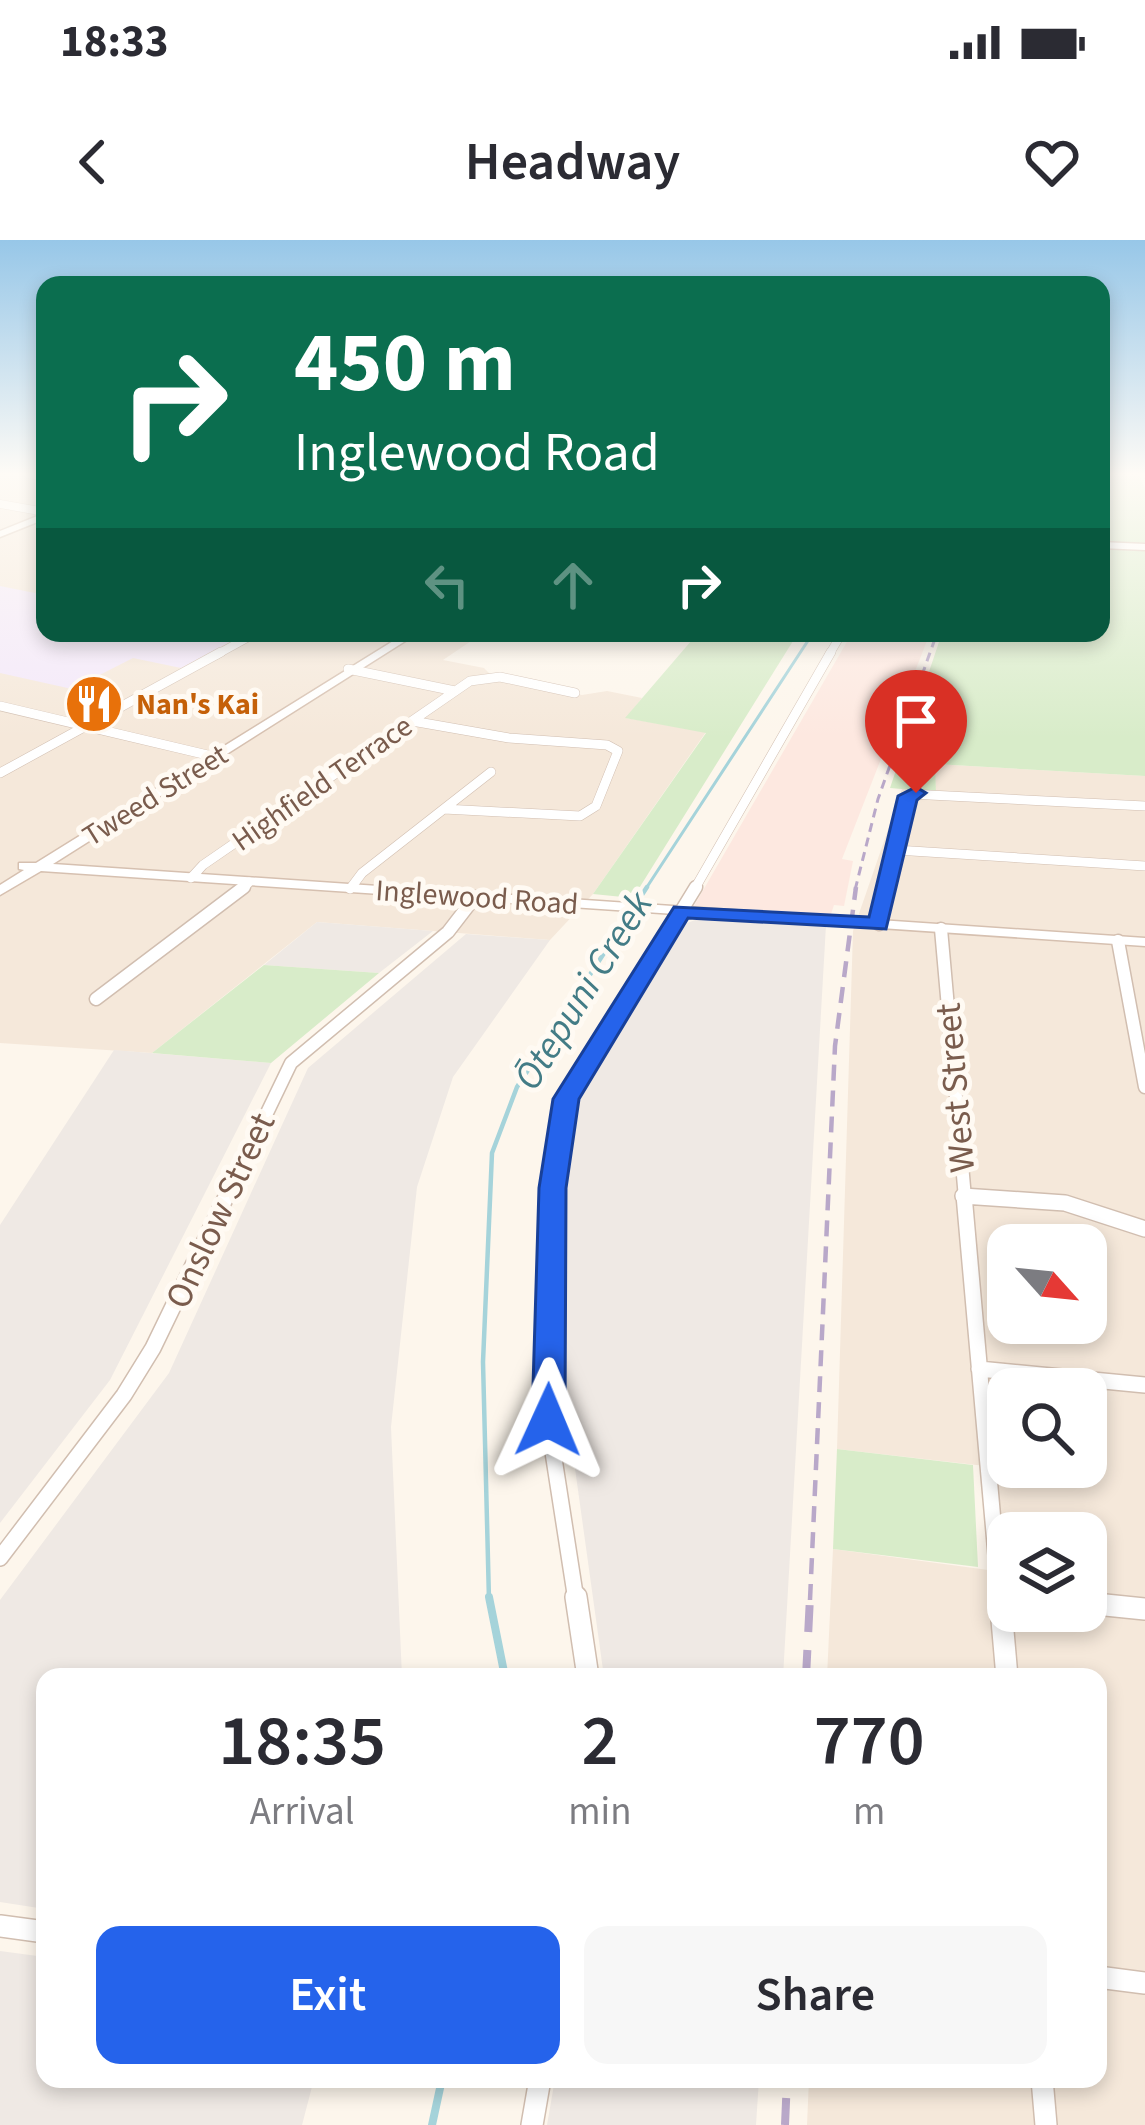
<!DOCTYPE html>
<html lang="en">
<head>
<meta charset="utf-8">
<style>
	body { margin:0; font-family:"Source Sans 3",sans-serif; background:#f7f7f7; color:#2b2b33; height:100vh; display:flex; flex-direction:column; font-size:45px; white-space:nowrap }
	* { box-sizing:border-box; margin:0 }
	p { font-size:39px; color:#7c7c81 }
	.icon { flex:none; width:66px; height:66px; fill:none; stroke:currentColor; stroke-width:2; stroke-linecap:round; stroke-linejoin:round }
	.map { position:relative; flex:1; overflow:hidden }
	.details { position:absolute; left:36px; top:1428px; width:1071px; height:420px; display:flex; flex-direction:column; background:#fff; border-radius:24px; box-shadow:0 6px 18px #0003 }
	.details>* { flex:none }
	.hud { position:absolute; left:36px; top:36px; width:1074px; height:366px; border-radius:24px; box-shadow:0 6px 18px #0003; background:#0b6e4f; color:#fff; overflow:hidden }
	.needle { width:78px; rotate:117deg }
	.controls { position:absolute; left:987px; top:984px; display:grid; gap:24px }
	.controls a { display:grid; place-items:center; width:120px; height:120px; border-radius:24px; background:#fff; box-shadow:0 6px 18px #0003; font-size:60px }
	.pin { position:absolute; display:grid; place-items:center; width:102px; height:102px; color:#fff; margin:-123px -51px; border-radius:50% 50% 50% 0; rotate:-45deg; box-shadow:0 0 12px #0007 }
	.pin .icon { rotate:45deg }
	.me { position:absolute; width:132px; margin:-66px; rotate:1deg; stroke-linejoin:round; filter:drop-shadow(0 0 9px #0008) }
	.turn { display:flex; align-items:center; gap:42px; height:252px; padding:0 60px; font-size:54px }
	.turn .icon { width:156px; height:156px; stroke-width:2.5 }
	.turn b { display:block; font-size:84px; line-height:102px }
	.lanes { display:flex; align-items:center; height:114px; padding:0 60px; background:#0003; justify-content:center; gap:60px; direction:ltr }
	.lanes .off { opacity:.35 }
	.eta { display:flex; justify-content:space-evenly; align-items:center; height:204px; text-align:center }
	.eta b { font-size:72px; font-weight:600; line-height:84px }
	.primary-button { display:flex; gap:24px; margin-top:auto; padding:24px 60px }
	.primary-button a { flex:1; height:138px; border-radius:24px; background:#2563eb; color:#fff; font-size:48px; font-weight:600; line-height:138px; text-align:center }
	.primary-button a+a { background:#f7f7f7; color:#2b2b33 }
	.status { display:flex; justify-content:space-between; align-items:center; height:84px; padding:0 60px; background:#fff; direction:ltr }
	.status svg { height:33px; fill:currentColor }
	header { display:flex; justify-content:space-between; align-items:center; height:156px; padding:0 60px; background:#fff; font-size:54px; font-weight:600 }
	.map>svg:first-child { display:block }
</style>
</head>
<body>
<div class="status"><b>18:33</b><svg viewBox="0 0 49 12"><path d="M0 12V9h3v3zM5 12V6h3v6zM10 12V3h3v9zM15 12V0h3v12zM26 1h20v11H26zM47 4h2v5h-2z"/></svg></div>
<header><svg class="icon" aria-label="back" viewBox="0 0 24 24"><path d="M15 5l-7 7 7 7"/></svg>Headway<svg class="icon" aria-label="heart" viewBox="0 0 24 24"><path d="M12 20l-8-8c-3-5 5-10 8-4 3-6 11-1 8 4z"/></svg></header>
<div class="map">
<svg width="1145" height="1885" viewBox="0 0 1145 1885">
	<rect width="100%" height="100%" fill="#fdf6ec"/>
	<path fill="#f5e8da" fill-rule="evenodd" d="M0,234H45V393H483L443,420L484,428L495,439L582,455L607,451L642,458L626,478L706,492L593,654L550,700L317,682L152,813L0,803Z
		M934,524L1145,536V1885H807L809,1839H1098V1437H827L833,1309L1003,1332L994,1227L837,1209L853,691L902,549L936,552ZM1008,1005H1086V1083H1008ZM1008,1149H1086V1227H1008ZM1008,1293H1086V1371H1008Z"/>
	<path fill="#fde8e0" d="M852,393H930L842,619L853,621L844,666L834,665L831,674L694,666Z"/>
	<path fill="#efe9e4" d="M701,678L826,685L783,1437H604L567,1171L566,932L582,850L687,683Z
		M317,682L433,691L379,733L264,725Z
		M466,694L550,700L453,837L417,947L391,1187L402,1437H45V1669L0,1662V1360L169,1133L308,828Z
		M114,810L271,823L110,1140L0,1283V985Z
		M0,1711L45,1717V1839H314L302,1885H0Z
		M555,1839H759L756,1885H547Z"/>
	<path fill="#f3e8fa" d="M0,346L45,355V393L243,395L181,428L133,418L72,449L0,433Z"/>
	<path fill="#d8ecc9" d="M1101,234H1138L1145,248V304L1101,302Z
		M1101,306L1145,308V536L935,524L936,552L890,548L942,393H1101Z
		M698,393H798L633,658L593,654L706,493L625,478Z
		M264,725L379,733L271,823L152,813Z
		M837,1209L973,1225L978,1327L833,1309Z"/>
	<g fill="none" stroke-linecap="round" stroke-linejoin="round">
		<path stroke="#a5d3da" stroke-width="3" d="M645,650L813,393"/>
		<path stroke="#a5d3da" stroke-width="4.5" d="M489,1360L483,1122L492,913L517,847L647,647"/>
		<path stroke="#a5d3da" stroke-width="8" d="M489,1357L505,1437
			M432,1885L442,1839"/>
		<defs>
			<path id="street-far4" d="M28,234L45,237
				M0,264L45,272
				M216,415L256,393
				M829,415L842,393"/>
			<path id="street-far3" d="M348,429L455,451
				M0,466L216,517
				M412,481L509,498L607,505L618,511L596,566L580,576L444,569
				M0,533L221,412
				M896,610L1145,626
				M191,638L203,625L470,441L500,437L575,453
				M350,649L362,633L491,532
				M242,650L249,642
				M694,650L831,412
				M887,650L910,554L1145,566"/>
			<path id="street-far2" d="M879,684L888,647
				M941,689L965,958
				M1118,701L1145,847
				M96,759L244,647
				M963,956L985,958
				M226,958L291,823L448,692L475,657
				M552,958L566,859L696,647"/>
			<path id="street-far1" d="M552,955L548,1180L576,1360
				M964,955L1000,1360
				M963,956L1065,963L1145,989
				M979,1129L1145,1145
				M0,1318L124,1155L153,1108L227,955"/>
			<path id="street" d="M576,1357L588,1437
				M1000,1357L1007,1437
				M1086,1363L1145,1369
				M0,1686L45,1692
				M1098,1737L1145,1743
				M1042,1839L1046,1885
				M532,1885L540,1839"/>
			<path id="secondary" d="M45,273V279L0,297V291Z
				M1101,302L1145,304V310L1101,308Z
				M406,393H418L53,624L1145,698V706L41,631L0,655V645L24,630L19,629V623H36Z"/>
		</defs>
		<use href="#street-far4" stroke="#d1beb0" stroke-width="9"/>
		<use href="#street-far3" stroke="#d1beb0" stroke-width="10"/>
		<use href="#street-far2" stroke="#d1beb0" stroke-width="15"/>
		<use href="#street-far1" stroke="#d1beb0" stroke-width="18"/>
		<use href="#street" stroke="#d1beb0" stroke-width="24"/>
		<use href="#secondary" stroke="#d6c0b0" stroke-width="3"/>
		<use href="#street-far4" stroke="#fff" stroke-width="8"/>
		<use href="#street-far3" stroke="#fff" stroke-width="9"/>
		<use href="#street-far2" stroke="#fff" stroke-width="12"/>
		<use href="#street-far1" stroke="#fff" stroke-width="15"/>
		<use href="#street" stroke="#fff" stroke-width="21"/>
		<use href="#secondary" fill="#fff" fill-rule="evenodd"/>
		<path stroke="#b9a8c9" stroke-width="3" stroke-dasharray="9 6" stroke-linecap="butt" d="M855,650L878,559L937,393"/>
		<path stroke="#b9a8c9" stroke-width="4.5" stroke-dasharray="16 10" stroke-linecap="butt" d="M810,1360L835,806L856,647"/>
		<path stroke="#b9a8c9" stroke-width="8" stroke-dasharray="27 18" stroke-linecap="butt" d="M806,1437L810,1357
			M785,1885L787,1839"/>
	</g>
	<linearGradient id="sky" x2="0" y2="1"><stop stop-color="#97c7e8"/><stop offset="0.47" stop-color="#fefbf6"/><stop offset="1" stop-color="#fefbf6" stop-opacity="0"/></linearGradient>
	<rect width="1145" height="498" fill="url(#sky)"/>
	<path fill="#2563eb" stroke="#184099" stroke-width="3" d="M916,547L926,553L917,560L886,689L688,678L579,859L566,948L565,1180L560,1189H537L532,1180L539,948L553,859L674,667L869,677L898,556Z"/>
	<defs>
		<symbol id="restaurant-disc" viewBox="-11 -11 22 22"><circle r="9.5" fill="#e8710a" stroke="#fffaf3"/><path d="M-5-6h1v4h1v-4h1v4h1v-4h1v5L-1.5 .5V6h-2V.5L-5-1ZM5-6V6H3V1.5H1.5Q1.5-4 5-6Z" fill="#fff"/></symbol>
	</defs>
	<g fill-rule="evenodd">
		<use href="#restaurant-disc" x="61" y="431" width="66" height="66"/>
	</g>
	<g text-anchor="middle" stroke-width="10" stroke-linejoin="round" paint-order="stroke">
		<g font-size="30" font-weight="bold" fill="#c56008" stroke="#fffaf3" text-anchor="start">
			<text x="136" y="474">Nan's Kai</text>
		</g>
		<g font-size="30" fill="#7a5c4d" stroke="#fffaf3">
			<text transform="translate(322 543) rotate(-35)" y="10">Highfield Terrace</text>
			<text transform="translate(155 555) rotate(-32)" y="10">Tweed Street</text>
			<text transform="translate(477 657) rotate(4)" y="10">Inglewood Road</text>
		</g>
		<g font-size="36" fill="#7a5c4d" stroke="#fffaf3">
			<text transform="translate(954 848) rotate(-95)" y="13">West Street</text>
			<text transform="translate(219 970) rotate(-65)" y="13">Onslow Street</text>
		</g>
		<g font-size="39" font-style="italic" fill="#437c86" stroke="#fffaf3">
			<text transform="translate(582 750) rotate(-58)" y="14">Ōtepuni Creek</text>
		</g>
	</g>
</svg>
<div class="controls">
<a><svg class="needle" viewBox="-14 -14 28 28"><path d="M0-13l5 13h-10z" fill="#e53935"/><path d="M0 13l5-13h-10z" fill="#7c7c81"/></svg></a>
<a><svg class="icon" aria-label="search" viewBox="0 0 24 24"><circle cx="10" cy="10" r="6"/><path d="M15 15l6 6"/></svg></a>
<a><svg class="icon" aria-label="layers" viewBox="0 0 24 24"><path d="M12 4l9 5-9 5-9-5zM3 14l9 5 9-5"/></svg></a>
</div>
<div class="pin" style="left:916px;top:553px;background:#d93025"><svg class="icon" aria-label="arrive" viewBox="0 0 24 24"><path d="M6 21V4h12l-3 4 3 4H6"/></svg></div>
<svg class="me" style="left:548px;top:1180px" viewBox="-20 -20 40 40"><path d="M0-17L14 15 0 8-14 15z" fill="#2563eb" stroke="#fff" stroke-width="4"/></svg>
<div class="hud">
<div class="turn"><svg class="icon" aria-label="right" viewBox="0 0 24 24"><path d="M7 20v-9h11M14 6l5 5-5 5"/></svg><div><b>450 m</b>Inglewood Road</div></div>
<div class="lanes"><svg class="icon off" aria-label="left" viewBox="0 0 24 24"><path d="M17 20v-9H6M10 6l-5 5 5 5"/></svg><svg class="icon off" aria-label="ahead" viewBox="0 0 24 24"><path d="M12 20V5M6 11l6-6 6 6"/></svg><svg class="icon" aria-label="right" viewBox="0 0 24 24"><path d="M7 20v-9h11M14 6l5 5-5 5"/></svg></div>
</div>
<section class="details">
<div class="eta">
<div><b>18:35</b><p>Arrival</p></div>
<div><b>2</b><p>min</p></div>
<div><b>770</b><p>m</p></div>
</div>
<div class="primary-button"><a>Exit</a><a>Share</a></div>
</section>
</div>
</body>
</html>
